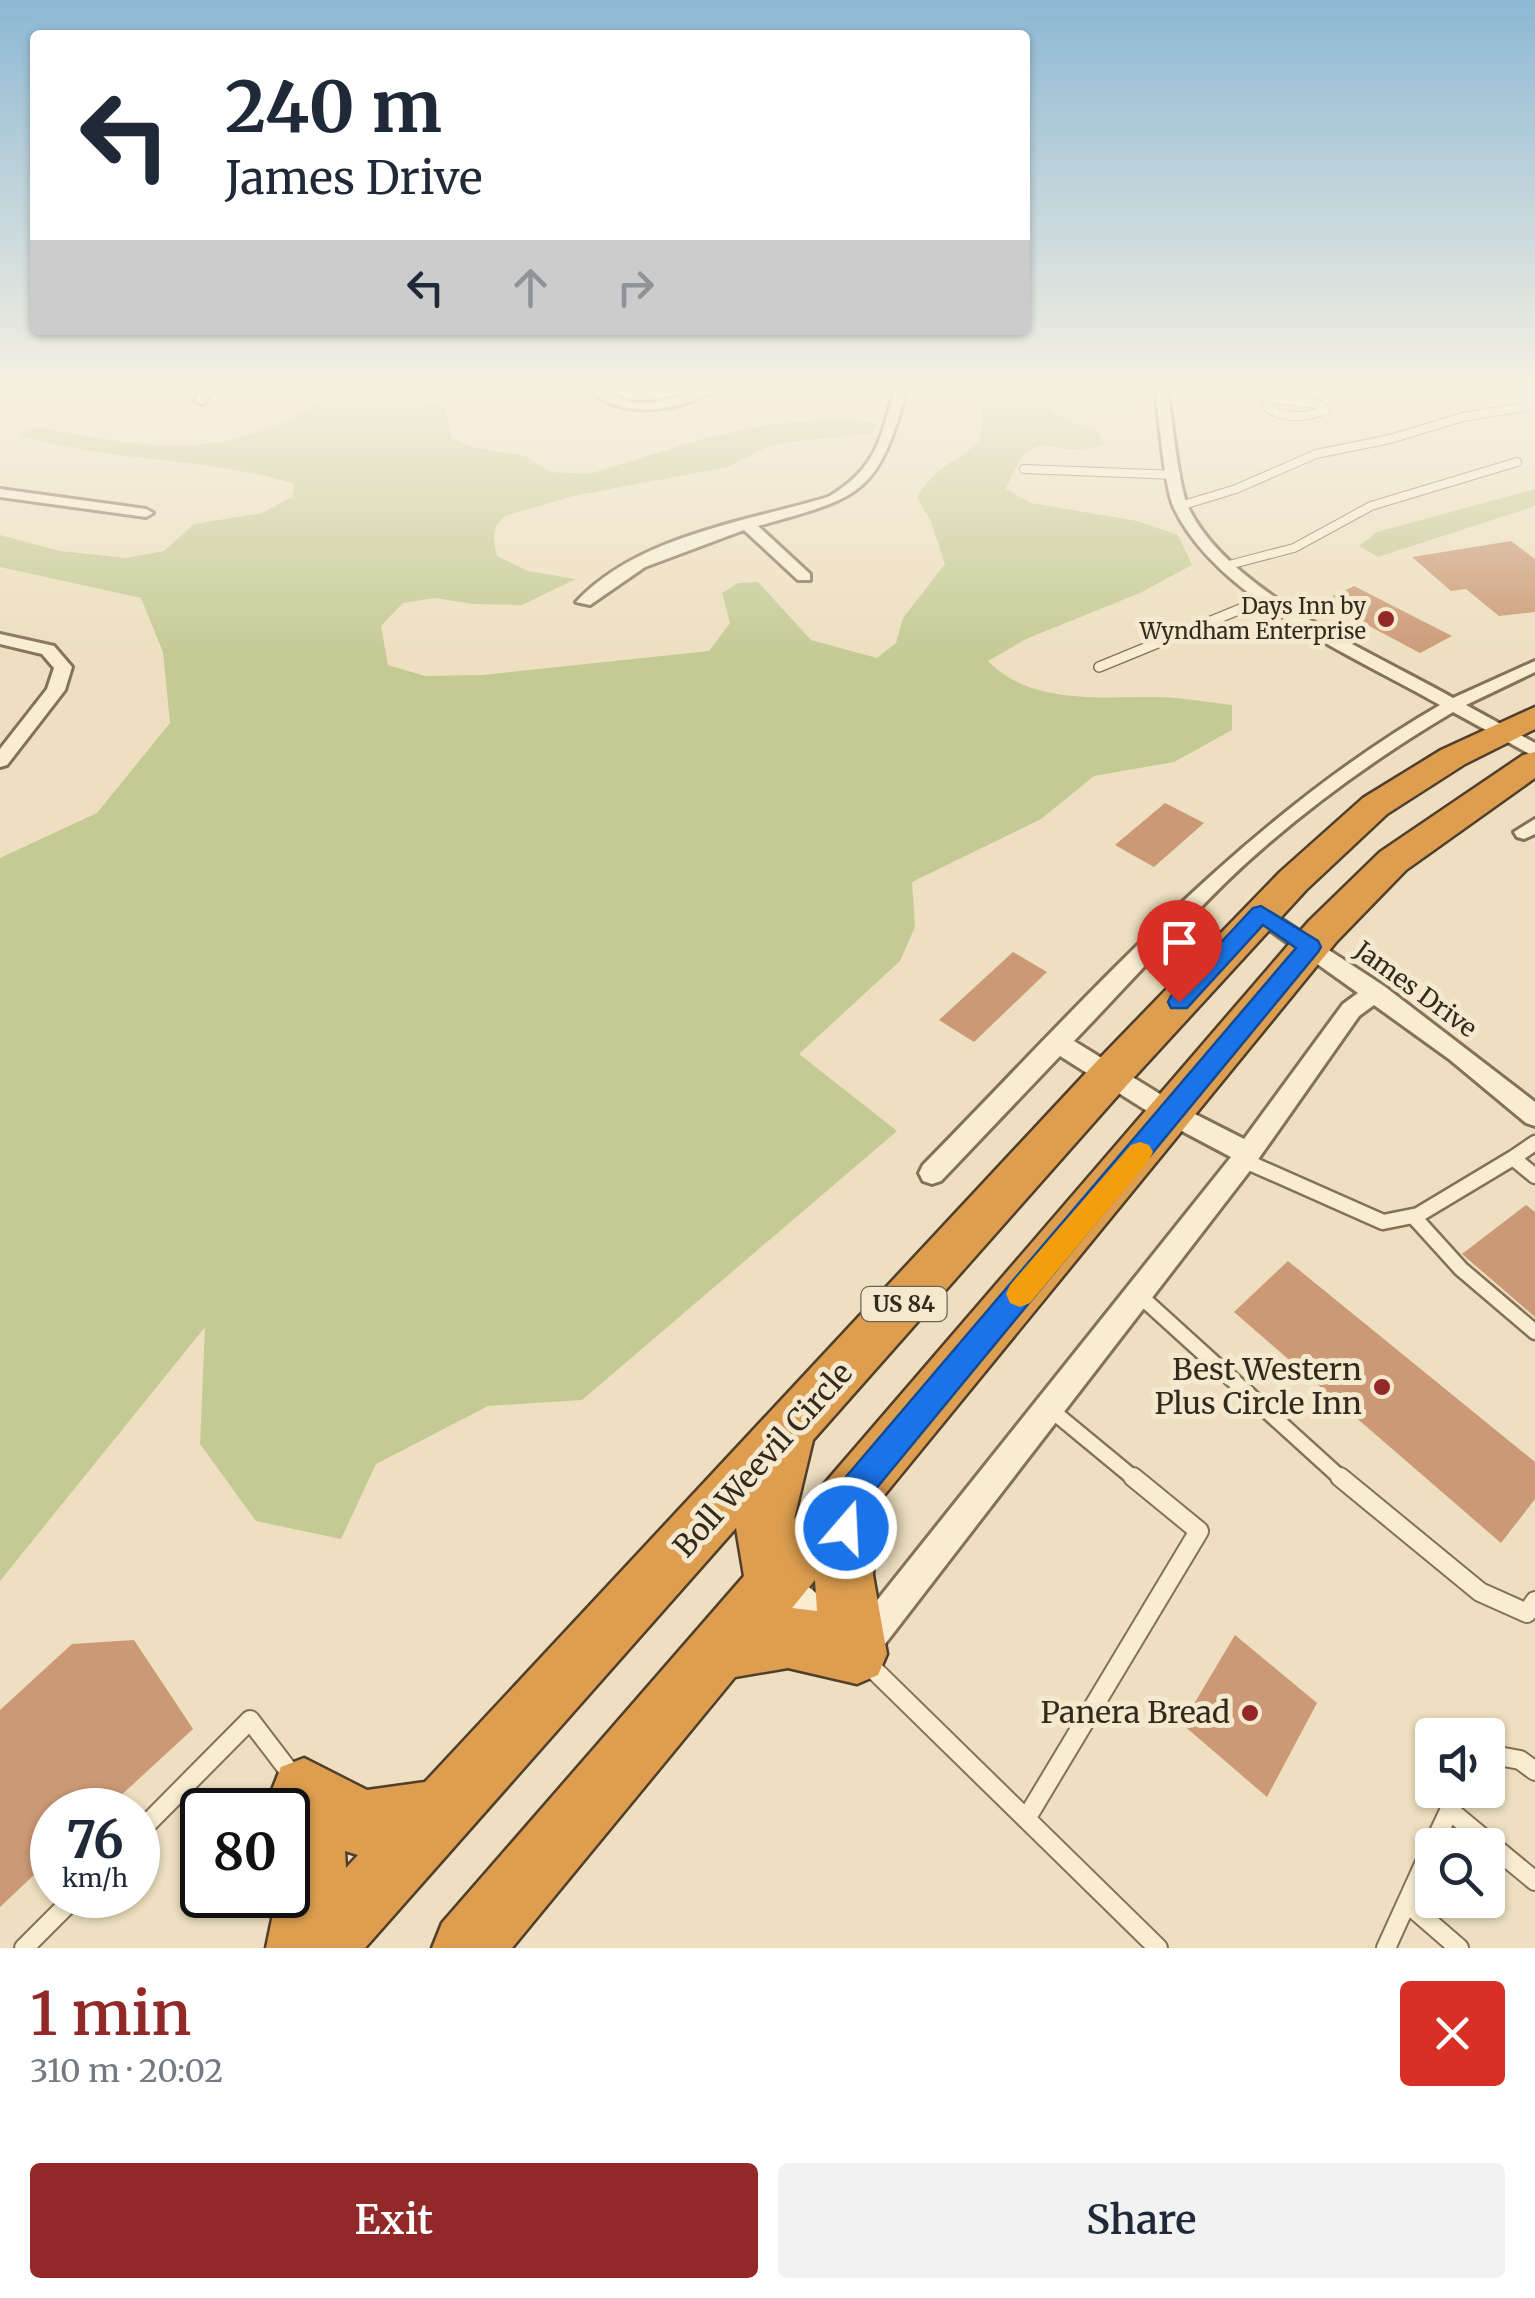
<!DOCTYPE html>
<html lang="en">
<head>
<meta charset="utf-8">
<style>
	body { margin:0; font-family:Merriweather,serif; background:#f2f2f3; color:#1f2937; height:100vh; display:flex; flex-direction:column; font-size:38px; white-space:nowrap }
	* { box-sizing:border-box; margin:0 }
	p { font-size:32px; color:#747a83 }
	.icon { flex:none; width:55px; height:55px; fill:none; stroke:currentColor; stroke-width:2; stroke-linecap:round; stroke-linejoin:round }
	.map { position:relative; height:1948px; overflow:hidden }
	.drawer { display:flex; flex-direction:column; background:#fff; flex:1 }
	.drawer>* { flex:none }
	.banner { position:absolute; left:30px; top:30px; width:1000px; height:305px; border-radius:10px; box-shadow:0 2px 8px #0004; background:#fff; color:#1f2937; overflow:hidden }
	.tools { position:absolute; left:1415px; top:1718px; display:grid; gap:20px }
	.tools a { display:grid; place-items:center; width:90px; height:90px; border-radius:10px; background:#fff; box-shadow:0 2px 8px #0004; font-size:50px }
	.speed { position:absolute; left:30px; top:1788px; display:flex; gap:20px; font-size:50px; font-weight:700; text-align:center }
	.speed>* { display:grid; place-content:center; width:130px; height:130px; border-radius:50%; background:#fff; box-shadow:0 2px 8px #0004; line-height:1 }
	.speed small { font-size:25px; font-weight:400 }
	.speed .limit { border:5px solid #111; border-radius:15px; background:#fff; color:#111 }
	.pin { position:absolute; display:grid; place-items:center; width:85px; height:85px; color:#fff; margin:-102px -42px; border-radius:50% 50% 50% 0; rotate:-45deg; box-shadow:0 0 10px #0007 }
	.pin .icon { rotate:45deg }
	.me { position:absolute; width:110px; margin:-55px; rotate:19deg; stroke-linejoin:round; filter:drop-shadow(0 0 8px #0008) }
	.turn { display:flex; align-items:center; gap:35px; height:210px; padding:0 30px; font-size:45px }
	.turn .icon { width:130px; height:130px; stroke-width:2.5 }
	.turn b { display:block; font-size:70px; line-height:85px }
	.lanes { display:flex; align-items:center; height:95px; padding:0 30px; background:#0003; justify-content:center; gap:50px; direction:ltr }
	.lanes .off { opacity:.35 }
	.round { display:grid; place-items:center; flex:none; width:105px; height:105px; border-radius:10px; background:#f2f2f3 }
	.summary { display:flex; align-items:center; justify-content:space-between; height:170px; padding:0 30px }
	h1 { font-size:60px; font-weight:600; line-height:75px; color:#932829 }
	.action { display:flex; gap:20px; margin-top:auto; padding:20px 30px }
	.action a { flex:1; height:115px; border-radius:10px; background:#932829; color:#fff; font-size:40px; font-weight:600; line-height:115px; text-align:center }
	.action a+a { background:#f2f2f3; color:#1f2937 }
	.map>svg:first-child { display:block }
</style>
</head>
<body>
<div class="map">
<svg width="1535" height="1948" viewBox="0 0 1535 1948">
	<rect width="100%" height="100%" fill="#eddfbf"/>
	<path fill="#c4ca93" d="M341,388H392L446,408L451,438L472,447L525,456L550,472L589,474L702,439L771,424L845,419L877,424L873,433L789,442L767,447L728,467L573,496L505,516C491,527 493,540 497,556L528,571L576,579L522,605L473,604L435,598L403,603L381,626L388,665L425,676L483,675L709,651L730,623L722,593L738,583L758,582L811,640L877,658L896,643L903,618L945,564L930,519L917,498C938,463 953,466 980,440L984,388H1136L1137,402L1060,404L1050,410L1069,421L1098,431L1104,443C1054,466 1036,412 1006,489L1031,503L1137,521L1178,535L1192,565L1140,593L1026,639L988,661C1029,704 1099,697 1153,697C1179,697 1206,702 1232,705V730L1174,762L1094,776L1041,819L912,882L915,927L900,961L799,1054L897,1131L582,1400L488,1406L376,1464L341,1539L256,1521L200,1444L205,1327L0,1581V858L97,813L170,723L163,652L141,598L0,567V535L60,551L126,558L164,551L194,524L262,513L292,497L295,484C206,456 109,463 19,435L36,427C162,450 229,465 341,388Z
		M1535,489V506L1378,557L1359,546L1377,532Z"/>
	<path fill="#cb9975" d="M1511,541L1535,559V612L1499,616L1466,589L1451,591L1412,557Z
		M1354,586L1452,636L1420,653L1322,601Z
		M1165,803L1204,823L1154,867L1115,845Z
		M1013,952L1047,972L974,1042L939,1020Z
		M1526,1205L1535,1212V1317L1462,1254Z
		M1288,1261L1535,1462V1499L1501,1543L1234,1312Z
		M1235,1635L1317,1703L1267,1797L1182,1724Z
		M134,1640L193,1729L105,1810H52V1858L0,1907V1710L72,1644Z"/>
	<g fill="none" stroke-linecap="round" stroke-linejoin="round">
		<defs>
			<path id="lane-far3" d="M1266,398L1317,404L1326,410C1306,417 1287,420 1268,408Z
				M1024,469L1176,475
				M1180,506L1236,489L1316,454L1390,439L1463,417L1524,407
				M1225,566L1294,548L1371,506L1517,462"/>
			<path id="lane-far2" d="M1099,667L1265,599"/>
			<path id="lane-far1" d="M1535,1143L1513,1158L1535,1176
				M1243,1160L1383,1222L1418,1215L1513,1158
				M1413,1216L1461,1269L1535,1332
				M1138,1294L1343,1480
				M1050,1409L1136,1480"/>
			<path id="lane" d="M1340,1477L1480,1592L1527,1613L1535,1601
				M868,1664L1158,1948
				M1488,1754L1520,1760L1535,1771
				M1449,1810L1535,1881
				M1026,1819L1199,1531L1133,1477
				M138,1833L250,1720L292,1775
				M1433,1845L1459,1790
				M1407,1903L1459,1948
				M24,1948L77,1895
				M1386,1948L1432,1847"/>
			<path id="street" d="M0,388H15L0,393Z
				M201,388H213L205,403L201,404L195,400Z
				M587,388C606,387 619,403 640,403C667,404 691,387 718,388C679,412 623,421 587,388Z
				M895,388H907C878,496 861,497 758,526L810,574V580H798L744,530L645,567L590,605L576,602C637,536 745,522 828,497C876,470 881,438 895,388Z
				M1155,388H1167C1172,416 1178,487 1189,509C1231,593 1372,652 1453,698L1535,661V672L1466,705L1535,743V757L1453,712C1372,760 1295,816 1227,881C1174,933 1125,988 1074,1041L1181,1107L1244,1139L1343,1004L1358,993L1253,918L1250,913L1253,908L1261,906L1384,986L1535,1102V1126L1526,1123L1449,1059L1374,1005L1359,1016L1252,1168L875,1657L863,1662L851,1657L846,1645L851,1633L1231,1157L1163,1121L1060,1056L941,1181L932,1184L923,1181L919,1173L923,1165C1085,1000 1238,822 1440,705C1356,657 1217,599 1174,508C1164,486 1159,416 1155,388Z
				M0,489L146,509L153,513L146,517L0,497Z
				M0,634L54,646L72,667L65,690L7,765L0,767V749L47,689L54,668L42,654L0,644Z
				M1535,819V834L1524,839L1517,837L1514,832Z
				M776,1567C800,1577 836,1606 846,1630L841,1642L829,1647C805,1637 769,1608 759,1584L764,1572Z"/>
			<path id="highway" d="M1535,707V729L1465,764L1387,814L1306,890L1127,1085L813,1440L794,1519L1309,921L1380,852L1523,755L1535,752V778L1406,870L1337,941L877,1504L873,1575L887,1654L878,1675L857,1684L788,1668L735,1677L512,1948H432L442,1923L744,1576L736,1528L365,1948H266L277,1895H288V1810H274L272,1790L281,1767L304,1758L367,1790L425,1782L1097,1061L1280,872L1363,798L1441,750ZM815,1580L817,1611L792,1608ZM345,1851L358,1855L346,1868Z"/>
		</defs>
		<use href="#lane-far3" stroke="#857058" stroke-width="10"/>
		<use href="#lane-far2" stroke="#857058" stroke-width="12"/>
		<use href="#lane-far1" stroke="#857058" stroke-width="19"/>
		<use href="#lane" stroke="#857058" stroke-width="22"/>
		<use href="#street" stroke="#857058" stroke-width="6"/>
		<use href="#highway" stroke="#523e2c" stroke-width="5"/>
		<use href="#lane-far3" stroke="#f8edd1" stroke-width="8"/>
		<use href="#lane-far2" stroke="#f8edd1" stroke-width="9"/>
		<use href="#lane-far1" stroke="#f8edd1" stroke-width="14"/>
		<use href="#lane" stroke="#f8edd1" stroke-width="18"/>
		<use href="#street" fill="#f8edd1" fill-rule="evenodd"/>
		<use href="#highway" fill="#dd9e4f" fill-rule="evenodd"/>
	</g>
	<linearGradient id="sky" x2="0" y2="1"><stop stop-color="#8cb8d4"/><stop offset="0.59" stop-color="#f7f1e2"/><stop offset="1" stop-color="#f7f1e2" stop-opacity="0"/></linearGradient>
	<rect width="1535" height="660" fill="url(#sky)"/>
	<path fill="#1a73e8" stroke="#114b97" stroke-width="2.5" d="M1261,906L1318,941L1321,947L1318,952L865,1502L858,1539L846,1544L835,1539L830,1528L839,1485L1296,948L1263,925L1187,1008H1171L1168,1002L1171,996L1253,908Z"/>
	<path fill="#f59e0b" d="M1140,1142L1149,1145L1153,1152L1149,1160L1030,1303L1020,1307L1010,1303L1006,1294L1010,1285L1131,1145Z"/>
	<g fill="#932829" stroke="#f4e9ce" stroke-width="4">
		<circle cx="1386" cy="619" r="10"/>
		<circle cx="1382" cy="1387" r="10"/>
		<circle cx="1250" cy="1713" r="10"/>
	</g>
	<g text-anchor="middle" stroke-width="10" stroke-linejoin="round" paint-order="stroke">
		<g font-size="22" fill="#35281c" stroke="#f4e9ce" text-anchor="end">
			<text x="1366" y="614">Days Inn by<tspan x="1366" dy="25">Wyndham Enterprise</tspan></text>
		</g>
		<rect fill="#f4e9ce" stroke="#6e6251" stroke-width="2.5" x="861.5" y="1287" width="85" height="34" rx="8"/>
		<g font-size="22" font-weight="bold" fill="#35281c">
			<text x="904" y="1312">US 84</text>
		</g>
		<g font-size="25" fill="#35281c" stroke="#f4e9ce">
			<text transform="translate(1416 989) rotate(36)" y="9">James Drive</text>
		</g>
		<g font-size="30" fill="#35281c" stroke="#f4e9ce" text-anchor="end">
			<text x="1362" y="1380">Best Western<tspan x="1362" dy="34">Plus Circle Inn</tspan></text>
			<text x="1230" y="1723">Panera Bread</text>
		</g>
		<g font-size="30" fill="#35281c" stroke="#f4e9ce">
			<text transform="translate(763 1460) rotate(-48)" y="10">Boll Weevil Circle</text>
		</g>
	</g>
</svg>
<div class="tools">
<a><svg class="icon" aria-label="sound" viewBox="0 0 24 24"><path d="M4 9h4l5-4v14l-5-4H4zM17 9q2 3 0 6"/></svg></a>
<a><svg class="icon" aria-label="search" viewBox="0 0 24 24"><circle cx="10" cy="10" r="6"/><path d="M15 15l6 6"/></svg></a>
</div>
<div class="speed"><div>76<small>km/h</small></div><div class="limit">80</div></div>
<div class="pin" style="left:1179px;top:1002px;background:#d93025"><svg class="icon" aria-label="arrive" viewBox="0 0 24 24"><path d="M6 21V4h12l-3 4 3 4H6"/></svg></div>
<svg class="me" style="left:846px;top:1528px" viewBox="-20 -20 40 40"><circle r="17" fill="#1a73e8" stroke="#fff" stroke-width="3"/><path d="M0-11L8 9 0 5-8 9z" fill="#fff"/></svg>
<div class="banner">
<div class="turn"><svg class="icon" aria-label="left" viewBox="0 0 24 24"><path d="M17 20v-9H6M10 6l-5 5 5 5"/></svg><div><b>240 m</b>James Drive</div></div>
<div class="lanes"><svg class="icon" aria-label="left" viewBox="0 0 24 24"><path d="M17 20v-9H6M10 6l-5 5 5 5"/></svg><svg class="icon off" aria-label="ahead" viewBox="0 0 24 24"><path d="M12 20V5M6 11l6-6 6 6"/></svg><svg class="icon off" aria-label="right" viewBox="0 0 24 24"><path d="M7 20v-9h11M14 6l5 5-5 5"/></svg></div>
</div>
</div>
<section class="drawer">
<div class="summary"><div><h1>1 min</h1><p>310 m · 20:02</p></div><a class="round" style="background:#d93025;color:#fff"><svg class="icon" aria-label="close" viewBox="0 0 24 24"><path d="M6 6l12 12M18 6L6 18"/></svg></a></div>
<div class="action"><a>Exit</a><a>Share</a></div>
</section>
</body>
</html>
